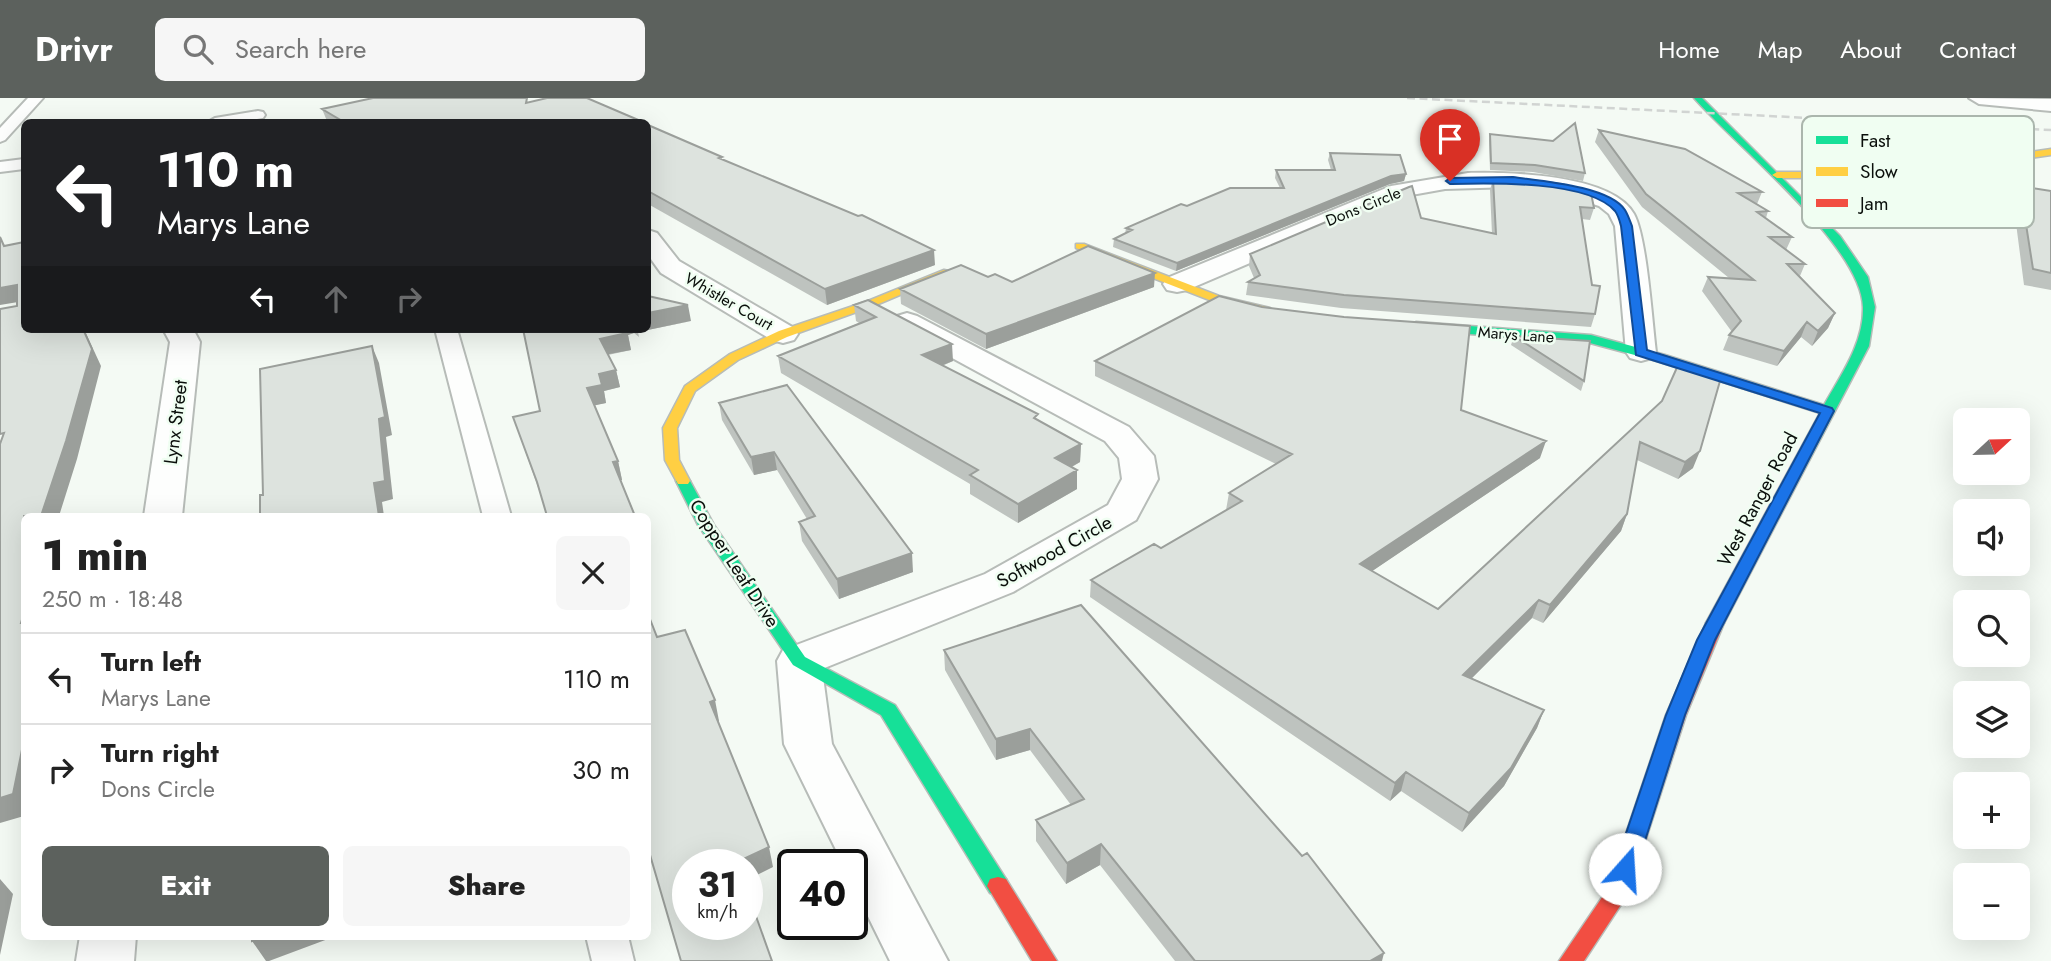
<!DOCTYPE html>
<html lang="en">
<head>
<meta charset="utf-8">
<style>
	body { margin:0; font-family:Jost,sans-serif; background:#f6f6f6; color:#222; height:100vh; display:flex; flex-direction:column; font-size:26px; white-space:nowrap }
	* { box-sizing:border-box; margin:0 }
	p { font-size:23px; color:#767676 }
	.icon { flex:none; width:38px; height:38px; fill:none; stroke:currentColor; stroke-width:2; stroke-linecap:round; stroke-linejoin:round }
	.map { position:relative; flex:1; overflow:hidden }
	.side { position:absolute; left:21px; top:415px; width:630px; height:427px; display:flex; flex-direction:column; background:#fff; border-radius:10px; box-shadow:0 7px 28px #0002 }
	.side>* { flex:none }
	.hud { position:absolute; left:21px; top:21px; width:630px; height:214px; border-radius:10px; box-shadow:0 7px 28px #0002; background:#202124; color:#fff; overflow:hidden }
	.needle { width:46px; rotate:68deg }
	.controls { position:absolute; left:1953px; top:310px; display:grid; gap:14px }
	.controls a { display:grid; place-items:center; width:77px; height:77px; border-radius:10px; background:#fff; box-shadow:0 7px 28px #0002; font-size:35px }
	.speed { position:absolute; left:672px; top:751px; display:flex; gap:14px; font-size:35px; font-weight:700; text-align:center }
	.speed>* { display:grid; place-content:center; width:91px; height:91px; border-radius:50%; background:#fff; box-shadow:0 7px 28px #0002; line-height:1 }
	.speed small { font-size:18px; font-weight:400 }
	.speed .limit { border:4px solid #111; border-radius:10px; background:#fff; color:#111 }
	.pin { position:absolute; display:grid; place-items:center; width:60px; height:60px; color:#fff; margin:-72px -30px; border-radius:50% 50% 50% 0; rotate:-45deg; box-shadow:0 0 7px #0007 }
	.pin .icon { rotate:45deg }
	.me { position:absolute; width:77px; margin:-38px; rotate:19deg; stroke-linejoin:round; filter:drop-shadow(0 0 5px #0008) }
	.turn { display:flex; align-items:center; gap:24px; height:147px; padding:0 21px; font-size:32px }
	.turn .icon { width:91px; height:91px; stroke-width:2.5 }
	.turn b { display:block; font-size:49px; line-height:60px }
	.lanes { display:flex; align-items:center; height:66px; padding:0 21px; background:#0003; justify-content:center; gap:35px; direction:ltr }
	.lanes .off { opacity:.35 }
	.round { display:grid; place-items:center; flex:none; width:74px; height:74px; border-radius:10px; background:#f6f6f6 }
	.headline { display:flex; align-items:center; justify-content:space-between; height:119px; padding:0 21px }
	h1 { font-size:42px; font-weight:800; line-height:52px }
	.action { display:flex; gap:14px; margin-top:auto; padding:14px 21px }
	.action a { flex:1; height:80px; border-radius:10px; background:#5c615d; color:#fff; font-size:28px; font-weight:800; line-height:80px; text-align:center }
	.action a+a { background:#f6f6f6; color:#222 }
	ul { padding:0; list-style:none }
	li { display:flex; align-items:center; gap:21px; height:91px; padding:0 21px; border-top:2px solid #e0e0e0 }
	li div { flex:1 }
	li b { display:block; font-size:26px }
	li em { font-style:normal }
	header { display:flex; align-items:center; gap:42px; box-sizing:border-box; height:98px; padding:0 35px; background:#5c615d; color:#fff }
	header strong { font-size:33px }
	nav { display:flex; gap:38px; margin-inline-start:auto; font-size:24px }
	.search { width:490px; height:63px; background:#f6f6f6; display:flex; align-items:center; gap:18px; box-sizing:border-box; padding:0 24px; border-radius:10px; color:#767676; font-size:26px }
	.map>svg:first-child { display:block }
</style>
</head>
<body>
<header>
<strong>Drivr</strong>
<div class="search"><svg class="icon" aria-label="search" viewBox="0 0 24 24"><circle cx="10" cy="10" r="6"/><path d="M15 15l6 6"/></svg>Search here</div>
<nav><a>Home</a><a>Map</a><a>About</a><a>Contact</a></nav>
</header>
<div class="map">
<svg width="2051" height="863" viewBox="0 0 2051 863">
	<rect width="100%" height="100%" fill="#f4faf4"/>
	<g fill="none" stroke-linecap="round" stroke-linejoin="round">
		<defs>
			<path id="lane" d="M28,0H43L5,42L0,44V30Z
				M258,13L263,14L265,17L263,20L239,24H208L215,20Z
				M24,61V71L0,74V64Z
				M435,231H457L511,418H483Z
				M586,838H628L634,863H592Z"/>
			<path id="street" d="M1969,0L2051,1V13L1979,6Z
				M1468,75C1509,74 1612,76 1634,116C1647,140 1652,223 1656,254L1652,260L1641,263L1630,260L1626,254L1615,128L1609,116L1599,108L1559,95L1514,89L1445,91L1406,98L1187,192L1177,194L1167,192L1163,186L1167,180L1391,88Z
				M648,132L657,135L679,163L794,230L798,236L794,242L783,245L772,242L661,175L648,157Z
				M907,215L917,218L1129,329L1154,358L1158,381L1136,422L1013,494L822,571L832,646L948,863H890L852,786V766H843L784,646L777,563L783,552L985,476L1108,407L1122,381L1119,360L1105,343L897,230L892,224L897,218Z
				M163,231H193L200,244L182,418H144L170,244Z
				M80,838H136L134,863H76Z"/>
			<path id="fast" d="M1694,0H1702L1840,138L1868,179L1875,209L1869,248L1724,525L1721,529H1709L1706,525L1820,315L1657,263L1590,245L1416,232L1410,228L1416,224L1591,237L1665,257L1824,307C1841,277 1864,245 1863,209C1861,147 1736,48 1694,0Z
				M683,379L690,383L714,427L805,559L895,607L1006,781L1009,788L1006,795L998,797L990,795L881,617L793,567L698,427L676,383Z"/>
			<path id="slow" d="M2051,51V57L1891,80H1777L1772,77L1777,74H1891Z
				M1076,146H1084L1219,198L1270,210L1272,212L1266,216L1212,203L1076,150Z
				M944,172L954,174L876,207L787,239L738,262L695,293L677,330L679,362L690,383L688,386H678L665,362L663,330L685,288L730,256L779,233L868,203Z"/>
			<path id="jam" d="M1715,519L1721,521L1724,525L1686,617L1628,796L1584,863H1559L1607,792L1666,617L1706,525L1709,521Z
				M998,779L1006,781L1057,863H1032L987,788L990,781Z"/>
		</defs>
		<use href="#lane" stroke="#b7bcb8" stroke-width="4"/>
		<use href="#street" stroke="#b7bcb8" stroke-width="4"/>
		<use href="#fast" stroke="#b7bcb8" stroke-width="3"/>
		<use href="#slow" stroke="#b7bcb8" stroke-width="3"/>
		<use href="#jam" stroke="#b7bcb8" stroke-width="3"/>
		<use href="#lane" fill="#fdfefd" fill-rule="evenodd"/>
		<use href="#street" fill="#fdfefd" fill-rule="evenodd"/>
		<use href="#fast" fill="#16e098" fill-rule="evenodd"/>
		<use href="#slow" fill="#ffcf43" fill-rule="evenodd"/>
		<use href="#jam" fill="#f24e42" fill-rule="evenodd"/>
		<path stroke="#d1d4d2" stroke-width="2.5" stroke-dasharray="8 4.5" stroke-linecap="butt" d="M1407,0L2051,32"/>
	</g>
	<path fill="#bec3bf" d="M530,4L643,24H329L327,23L322,11Z
		M648,27L722,59V61L935,167L827,207L648,106Z
		M1599,32L1762,94L1757,106L1768,113L1766,120L1792,139L1786,152L1805,166L1800,178L1835,215L1828,230L1812,248L1801,239L1777,268L1723,252L1729,237L1732,234L1702,193L1708,179L1729,180L1642,109L1595,44Z
		M1490,36L1585,75L1583,83L1533,74L1490,72L1489,42Z
		M1330,55L1406,76L1404,83L1390,86L1176,173L1113,149L1114,141L1125,136L1126,130L1187,108L1280,90L1275,80L1276,72H1331L1328,62Z
		M1493,81L1594,110L1590,122L1582,121L1595,216L1591,229L1341,210L1246,197L1248,184L1254,180L1249,168L1250,156L1421,120L1492,136L1490,92Z
		M2020,88L2051,93V192L2024,187L2013,102Z
		M988,179L1012,184L1154,189L986,251L901,206L900,191Z
		M868,202L953,263L942,268L1081,346L1080,364L1072,369L1077,372V391L1018,425L970,396V386L781,275L778,258L859,225L856,223L854,207Z
		M691,223L638,234L639,239L634,235L628,237L631,252L608,257L616,272L620,289L604,293L606,305L594,307L618,363L622,382L541,398L513,319L540,313L523,231H648Z
		M1514,238L1584,283L1581,293L1511,247Z
		M1095,263L1461,312L1540,360L1372,473L1438,511L1662,303L1693,370L1678,381L1637,362L1627,416L1621,433L1543,525L1532,520L1472,580L1544,612L1537,630L1504,688L1462,734L1401,693L1390,703L1090,499L1091,482L1161,450L1226,412L1229,395L1276,366L1095,278Z
		M719,305L913,474L839,501L802,443L799,424L807,421L777,372L754,377L722,322Z
		M944,552L1382,863H1175L1100,767L1066,786L1036,743V722L1071,707L1030,652L996,662L945,572Z"/>
	<path fill="#9b9f9b" d="M1406,76L1404,83L1390,86L1176,173L1177,165L1391,78Z
		M934,152L935,167L827,207L825,191Z
		M1155,175L1154,189L986,251V236Z
		M17,187L24,203L0,207V190Z
		M688,207L691,223L638,234L637,231H648V215Z
		M1835,215L1828,230L1812,248L1818,233Z
		M1807,224L1801,239L1777,268L1784,253Z
		M83,231H84L101,268L77,361L59,418H41Z
		M623,231H633L634,235L628,237L631,252L604,257L600,241Z
		M952,246L953,263L923,275L922,257Z
		M372,248L379,265L392,337L386,339L393,401L382,404L384,418H379L374,385L379,321Z
		M616,272L620,289L604,293L606,305L592,308L587,290L599,276Z
		M1546,343L1540,360L1356,484L1360,466Z
		M1081,346L1080,364L1055,378V360Z
		M1700,353L1693,370L1678,381L1685,364Z
		M774,354L777,372L754,377L751,359Z
		M618,363L622,382L618,383L613,364Z
		M1077,372V391L1018,425V406Z
		M1627,416L1621,433L1543,525L1550,507Z
		M912,455L913,474L839,501L837,481Z
		M1539,502L1532,520L1457,595L1463,577Z
		M715,602L719,623L715,624L710,604Z
		M1544,612L1537,630L1504,688L1462,734L1469,715Z
		M1030,631V652L996,662V641Z
		M24,642V718L0,725V700Z
		M1406,674L1401,693L1390,703L1395,685Z
		M1101,746L1100,767L1066,786L1067,765Z
		M769,749L773,769L747,782V766H737V764Z
		M0,781L13,796L0,857Z
		M266,838H336L269,863H266L252,843Z
		M1384,855L1382,863H1370Z"/>
	<path fill="#dde3de" stroke="#9b9f9b" stroke-width="2" d="M373,0H527L526,5L547,0H587L643,24H344L322,11Z
		M1575,25L1585,75L1535,67L1491,65L1490,36L1553,43Z
		M648,27L722,59L719,60L858,118L862,117L934,152L825,191L648,93Z
		M1599,32L1685,51L1762,94L1738,95L1768,113L1757,114L1792,139H1769L1805,166H1787L1835,215L1818,233L1807,224L1784,253L1729,237L1741,223L1708,179L1754,182L1646,96Z
		M1330,55L1400,57L1406,76L1391,78L1177,165L1114,141L1132,132L1126,130L1181,106L1187,108L1230,90H1284L1276,72H1335Z
		M1517,80L1562,86L1591,95L1594,110L1580,109L1592,187L1600,188L1595,216L1344,197L1248,184L1260,177L1250,156L1409,89L1412,88L1421,120L1496,136L1493,81Z
		M2020,88L2051,93V175L2033,171Z
		M0,139L4,148L24,144V231H83L92,251L66,343L41,418H24V515L21,525H24V642L13,696L0,700V346L4,335L0,336V211L17,208V187L0,190Z
		M1088,148L1155,175L986,236L900,191L961,167L988,179L995,176L1012,184Z
		M648,198L688,207L648,215Z
		M1219,198L1262,209L1344,219L1470,228L1461,312L1546,343L1360,466L1438,511L1662,303L1679,265L1722,276L1700,353L1685,364L1640,344L1627,416L1550,507L1539,502L1463,577L1544,612L1511,670L1469,715L1406,674L1395,685L1091,482L1154,446L1161,450L1242,403L1229,395L1292,356L1095,263Z
		M868,202L952,246L922,257L1038,316L1034,320L1081,346L1055,360L1077,372L1018,406L970,377L978,372L778,258L876,219L854,207Z
		M523,231H626L627,235L600,241L616,272L599,276L602,287L587,290L618,363L613,364L635,418H547L537,384L513,319L540,313Z
		M1514,238L1590,243L1584,283Z
		M372,248L385,319L379,321L385,383L374,385L379,418H260V397H263L260,271Z
		M787,287L912,455L837,481L799,424L815,418L774,354L751,359L719,305Z
		M1081,507L1302,758L1307,755L1384,855L1370,863H1195L1101,746L1067,765L1036,722L1084,701L1030,631L996,641L944,552Z
		M648,516L657,539L685,532L715,602L710,604L769,749L737,764L738,766H688V826H747V793L772,863H681L648,750Z
		M252,838H266L252,843Z"/>
	<path fill="#1a73e8" stroke="#114b97" stroke-width="2" d="M1513,79C1541,83 1609,88 1625,112C1628,117 1630,123 1632,128L1647,252L1832,310L1834,313L1715,542L1685,617L1636,771L1633,778L1625,781L1617,778L1614,771L1666,617L1697,542L1820,315L1636,257L1621,128C1620,124 1618,117 1615,113C1588,82 1489,85 1450,86L1446,83L1450,80Z"/>
	<g text-anchor="middle" stroke-width="5" stroke-linejoin="round" paint-order="stroke">
		<g font-size="16" fill="#0a0f0b" stroke="#f0fef2">
			<text transform="translate(1363 108) rotate(-22)" y="6">Dons Circle</text>
			<text transform="translate(729 203) rotate(30)" y="6">Whistler Court</text>
			<text transform="translate(1516 236) rotate(4)" y="6">Marys Lane</text>
		</g>
		<g font-size="19" fill="#0a0f0b" stroke="#f0fef2">
			<text transform="translate(175 324) rotate(-83)" y="7">Lynx Street</text>
			<text transform="translate(1757 401) rotate(-62)" y="7">West Ranger Road</text>
			<text transform="translate(1054 453) rotate(-29)" y="7">Softwood Circle</text>
			<text transform="translate(735 465) rotate(57)" y="7">Copper Leaf Drive</text>
		</g>
	</g>
	<rect x="1802" y="18" width="232" height="112" rx="10" fill="#f0fef2" stroke="#abb6ad" stroke-width="2"/>
	<rect x="1816" y="38" width="32" height="8" fill="#16e098"/>
	<rect x="1816" y="69" width="32" height="9" fill="#ffcf43"/>
	<rect x="1816" y="101" width="32" height="8" fill="#f24e42"/>
	<g font-size="19" fill="#0a0f0b">
		<text x="1860" y="49">Fast</text>
		<text x="1860" y="80">Slow</text>
		<text x="1860" y="112">Jam</text>
	</g>
</svg>
<div class="controls">
<a><svg class="needle" viewBox="-14 -14 28 28"><path d="M0-13l5 13h-10z" fill="#e53935"/><path d="M0 13l5-13h-10z" fill="#767676"/></svg></a>
<a><svg class="icon" aria-label="sound" viewBox="0 0 24 24"><path d="M4 9h4l5-4v14l-5-4H4zM17 9q2 3 0 6"/></svg></a>
<a><svg class="icon" aria-label="search" viewBox="0 0 24 24"><circle cx="10" cy="10" r="6"/><path d="M15 15l6 6"/></svg></a>
<a><svg class="icon" aria-label="layers" viewBox="0 0 24 24"><path d="M12 4l9 5-9 5-9-5zM3 14l9 5 9-5"/></svg></a>
<a>+</a>
<a>−</a>
</div>
<div class="speed"><div>31<small>km/h</small></div><div class="limit">40</div></div>
<div class="pin" style="left:1450px;top:83px;background:#d93025"><svg class="icon" aria-label="arrive" viewBox="0 0 24 24"><path d="M6 21V4h12l-3 4 3 4H6"/></svg></div>
<svg class="me" style="left:1625px;top:771px" viewBox="-20 -20 40 40"><circle r="19" fill="#fff"/><path d="M0-13L10 11 0 6-10 11z" fill="#1a73e8"/></svg>
<div class="hud">
<div class="turn"><svg class="icon" aria-label="left" viewBox="0 0 24 24"><path d="M17 20v-9H6M10 6l-5 5 5 5"/></svg><div><b>110 m</b>Marys Lane</div></div>
<div class="lanes"><svg class="icon" aria-label="left" viewBox="0 0 24 24"><path d="M17 20v-9H6M10 6l-5 5 5 5"/></svg><svg class="icon off" aria-label="ahead" viewBox="0 0 24 24"><path d="M12 20V5M6 11l6-6 6 6"/></svg><svg class="icon off" aria-label="right" viewBox="0 0 24 24"><path d="M7 20v-9h11M14 6l5 5-5 5"/></svg></div>
</div>
<section class="side">
<div class="headline"><div><h1>1 min</h1><p>250 m · 18:48</p></div><a class="round"><svg class="icon" aria-label="close" viewBox="0 0 24 24"><path d="M6 6l12 12M18 6L6 18"/></svg></a></div>
<ul>
<li><svg class="icon" aria-label="left" viewBox="0 0 24 24"><path d="M17 20v-9H6M10 6l-5 5 5 5"/></svg><div><b>Turn left</b><p>Marys Lane</p></div><em>110 m</em></li>
<li><svg class="icon" aria-label="right" viewBox="0 0 24 24"><path d="M7 20v-9h11M14 6l5 5-5 5"/></svg><div><b>Turn right</b><p>Dons Circle</p></div><em>30 m</em></li>
</ul>
<div class="action"><a>Exit</a><a>Share</a></div>
</section>
</div>
</body>
</html>
